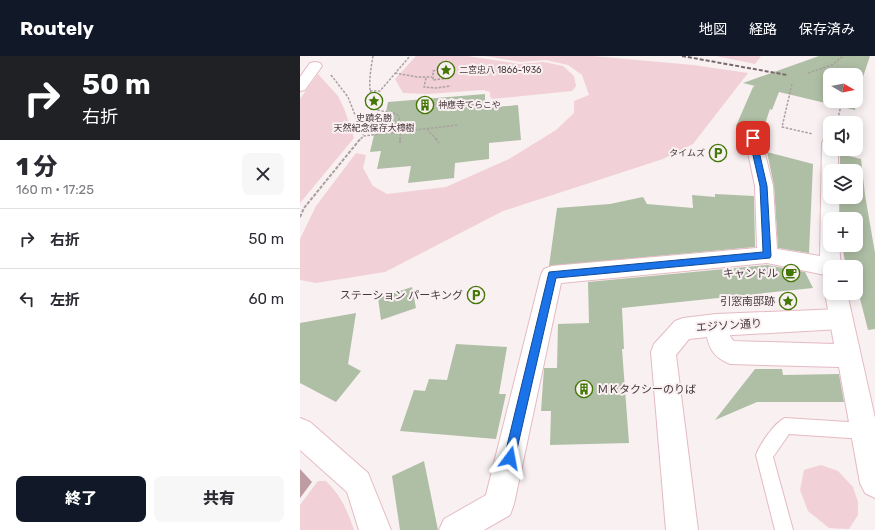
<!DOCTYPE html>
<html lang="ja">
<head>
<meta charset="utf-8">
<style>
	body { margin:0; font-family:Rubik,"Noto Sans JP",sans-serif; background:#f7f7f7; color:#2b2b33; height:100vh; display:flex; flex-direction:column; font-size:15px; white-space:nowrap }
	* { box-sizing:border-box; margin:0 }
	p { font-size:13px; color:#7c7c81 }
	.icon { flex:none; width:22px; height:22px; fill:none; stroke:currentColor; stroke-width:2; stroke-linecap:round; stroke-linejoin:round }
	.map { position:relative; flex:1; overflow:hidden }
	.panel { display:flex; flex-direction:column; background:#fff; width:300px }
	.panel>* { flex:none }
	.guide { background:#202124; color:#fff; overflow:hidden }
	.needle { width:26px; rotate:99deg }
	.controls { position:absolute; left:523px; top:12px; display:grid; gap:8px }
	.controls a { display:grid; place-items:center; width:40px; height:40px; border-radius:8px; background:#fff; box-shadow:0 2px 10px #0003; font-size:20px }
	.pin { position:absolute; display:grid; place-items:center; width:34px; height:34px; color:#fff; margin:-17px; border-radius:8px; box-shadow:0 2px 6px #0006 }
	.me { position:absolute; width:44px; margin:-22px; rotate:13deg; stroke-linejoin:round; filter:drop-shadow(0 0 3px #0008) }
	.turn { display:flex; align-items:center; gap:14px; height:84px; padding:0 16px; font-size:18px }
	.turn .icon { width:52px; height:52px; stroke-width:2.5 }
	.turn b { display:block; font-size:28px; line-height:34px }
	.round { display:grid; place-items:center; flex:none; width:42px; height:42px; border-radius:8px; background:#f7f7f7 }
	.headline { display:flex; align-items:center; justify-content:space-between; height:68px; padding:0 16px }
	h1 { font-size:24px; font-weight:800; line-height:30px }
	.cta { display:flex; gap:8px; margin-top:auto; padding:8px 16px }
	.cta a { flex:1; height:46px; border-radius:8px; background:#111827; color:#fff; font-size:16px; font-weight:800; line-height:46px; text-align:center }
	.cta a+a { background:#f7f7f7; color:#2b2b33 }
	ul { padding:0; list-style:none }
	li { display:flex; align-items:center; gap:12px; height:60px; padding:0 16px; border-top:1px solid #e1e1e2 }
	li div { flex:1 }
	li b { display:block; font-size:15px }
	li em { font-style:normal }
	header { display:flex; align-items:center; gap:24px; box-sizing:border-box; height:56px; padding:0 20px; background:#111827; color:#fff }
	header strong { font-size:19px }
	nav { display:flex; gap:22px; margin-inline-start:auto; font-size:14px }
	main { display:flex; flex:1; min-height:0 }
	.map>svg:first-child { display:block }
</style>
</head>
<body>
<header>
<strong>Routely</strong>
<nav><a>地図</a><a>経路</a><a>保存済み</a></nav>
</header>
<main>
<section class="panel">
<div class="guide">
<div class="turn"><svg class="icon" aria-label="right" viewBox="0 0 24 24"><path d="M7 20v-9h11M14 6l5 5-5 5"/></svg><div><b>50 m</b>右折</div></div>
</div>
<div class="headline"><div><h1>1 分</h1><p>160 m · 17:25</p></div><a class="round"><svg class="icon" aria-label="close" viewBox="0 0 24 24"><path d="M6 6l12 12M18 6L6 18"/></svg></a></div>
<ul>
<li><svg class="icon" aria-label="right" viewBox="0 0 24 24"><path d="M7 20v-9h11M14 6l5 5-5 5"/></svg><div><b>右折</b></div><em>50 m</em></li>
<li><svg class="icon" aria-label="left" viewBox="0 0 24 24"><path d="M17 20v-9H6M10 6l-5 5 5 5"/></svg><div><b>左折</b></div><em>60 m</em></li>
</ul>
<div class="cta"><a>終了</a><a>共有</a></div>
</section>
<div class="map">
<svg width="575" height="474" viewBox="0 0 575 474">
	<rect width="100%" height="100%" fill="#f9f0f2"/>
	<path fill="#f1d0d7" d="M116,0H167L219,8L244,6L263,10L274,20L276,30L272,35L193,43L190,41V36L183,34L127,38L103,37L95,23Z
		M185,0H293L393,9L448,17L393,88L363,103L203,155L85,216L16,227L0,224V183L16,150L56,97L66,99L63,112L73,130L87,138L146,131L209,103L256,74L274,57V45L289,39L282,19L268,9L246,4L221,6Z
		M416,0H461L455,8Z
		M18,18L38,40L45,55L54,82L0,147V43Z
		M521,409L538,415L553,431L558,446V459L549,473L529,472L508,455L500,434L504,414Z
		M18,425H26C42,441 46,452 54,474H0V449Z"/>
	<path fill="#bd9ca3" d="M0,413L12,426L0,442Z"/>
	<path fill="#afbfa5" d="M519,0H570L560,30L559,40H556V44V19H530V45H556L555,54L479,36L472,54L470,53L462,77L436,70L453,31L455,30L443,27Z
		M185,38V52L218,49L221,84L189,87V103L155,107L154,122L108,127L111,110L77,113L81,95L70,96L78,62L85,61L88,46Z
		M467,96L513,108L509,197L478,192L474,130Z
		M540,98L561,103L565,139L575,197V273L568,274L556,227V211H546L542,189H556V163H540V141H556V115H540Z
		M415,138L454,140L455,191L249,210L257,152L310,148L343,141L347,148L393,152L392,139L415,141Z
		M467,209L505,216L513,232L322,252L324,293H322L329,387L250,389L251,355H241L244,312H257L258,268L289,267L288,226Z
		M112,231L116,252L81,264L78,242Z
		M56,257L48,308L61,315L36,346L0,327V267Z
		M156,288L207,291L199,338H206L196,383L100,375L114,334L125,335L129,323L147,324Z
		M455,313H482L483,319L539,318L544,346H457L415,364Z
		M124,405L138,474H100L92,420Z"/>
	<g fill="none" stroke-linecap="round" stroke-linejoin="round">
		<defs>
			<path id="service" d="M485,362L564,367L570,369L572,375L570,381L564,383L489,378L473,401L493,474H475L456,399C460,388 475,366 485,362Z"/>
			<path id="minor" d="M15,6L20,7L22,10L5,34L0,35V21L10,7Z
				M453,77L459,78L461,82L473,130L477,193L520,200L522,87L524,83L530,82V93H538V115H530V141H539V163H530V189H539L541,211H530V220L467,207L261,227L214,448L210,459L184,474H139L144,463L186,439L241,219L244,213L252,210L457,192L455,130L445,82L447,78Z
				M528,230H530V237H547L575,362V442L565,437L560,427L539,311L430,308C409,299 409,289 404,269L408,261L416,258L424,261L431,282L434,285L534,288L525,237Z
				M0,362L10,366L68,417L91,474H59L47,436L0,394Z"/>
			<path id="tertiary" d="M540,253L548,256L552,263L548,270L540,273L416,280L389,283L376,299L398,474H366L351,296L354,288L375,265L383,262L416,258Z"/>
		</defs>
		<use href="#service" stroke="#e5bac3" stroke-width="2"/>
		<use href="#minor" stroke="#e5bac3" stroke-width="2"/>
		<use href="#tertiary" stroke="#e5bac3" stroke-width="2"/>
		<path stroke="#ab9fa2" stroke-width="1.5" stroke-dasharray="2.5 1.5" stroke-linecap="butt" d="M73,0C70,18 66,38 77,54L97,58L101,66L100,83
			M148,11L149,22L133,24V15Z
			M95,17L117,21H132
			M508,17L532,9L543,0
			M31,19L48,41L63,79
			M126,22L124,31L136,32L151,30
			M492,28L482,71L513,78
			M70,35H80L110,0
			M537,67L541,49
			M127,73L136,83
			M61,83L63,80L158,69"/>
		<path stroke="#ab9fa2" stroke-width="2" stroke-dasharray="3.5 1.5" stroke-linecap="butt" d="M135,82L139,87
			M100,87V82
			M0,161L4,152L61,82"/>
		<use href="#service" fill="#fff" fill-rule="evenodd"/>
		<use href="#minor" fill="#fff" fill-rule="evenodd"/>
		<use href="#tertiary" fill="#fff" fill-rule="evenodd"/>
		<path stroke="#78696d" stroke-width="2" stroke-dasharray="4 2" stroke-linecap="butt" d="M382,0L487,19"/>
	</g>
	<path fill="#1a73e8" stroke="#114b97" d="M450,80L456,82L467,130L471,200L470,202L256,222L215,402L214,406L210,408L205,406L204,402L249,216L463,196L460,130L449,82Z"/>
	<defs>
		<symbol id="sight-ring" viewBox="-11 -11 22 22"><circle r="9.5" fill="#f9f0f2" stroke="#437807" stroke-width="1.5"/><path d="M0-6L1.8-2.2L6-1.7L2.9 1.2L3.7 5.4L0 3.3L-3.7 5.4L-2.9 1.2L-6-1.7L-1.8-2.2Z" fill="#437807"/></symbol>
		<symbol id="building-ring" viewBox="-11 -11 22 22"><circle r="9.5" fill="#f9f0f2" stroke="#437807" stroke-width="1.5"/><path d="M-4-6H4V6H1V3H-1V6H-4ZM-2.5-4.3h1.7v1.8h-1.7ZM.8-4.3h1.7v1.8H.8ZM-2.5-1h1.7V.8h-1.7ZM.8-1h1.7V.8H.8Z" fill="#437807"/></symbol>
		<symbol id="parking-ring" viewBox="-11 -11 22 22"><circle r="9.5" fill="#f9f0f2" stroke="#437807" stroke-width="1.5"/><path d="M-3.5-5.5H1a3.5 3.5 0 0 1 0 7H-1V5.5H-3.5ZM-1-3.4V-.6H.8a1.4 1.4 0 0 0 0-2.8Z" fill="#437807"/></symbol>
		<symbol id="cafe-ring" viewBox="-11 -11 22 22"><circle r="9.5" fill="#f9f0f2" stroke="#437807" stroke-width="1.5"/><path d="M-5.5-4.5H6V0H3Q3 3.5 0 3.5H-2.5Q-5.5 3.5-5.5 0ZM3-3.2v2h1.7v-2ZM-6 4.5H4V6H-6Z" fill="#437807"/></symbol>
	</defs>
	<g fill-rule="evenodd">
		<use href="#sight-ring" x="136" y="4" width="20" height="20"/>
		<use href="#sight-ring" x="64" y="35" width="20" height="20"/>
		<use href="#building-ring" x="115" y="39" width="20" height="20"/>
		<use href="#parking-ring" x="408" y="87" width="20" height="20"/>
		<use href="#cafe-ring" x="481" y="207" width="20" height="20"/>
		<use href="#parking-ring" x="166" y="229" width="20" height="20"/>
		<use href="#sight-ring" x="478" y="235" width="20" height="20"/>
		<use href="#building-ring" x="274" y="323" width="20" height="20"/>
	</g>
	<g text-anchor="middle" stroke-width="4" stroke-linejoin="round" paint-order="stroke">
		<g font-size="9" fill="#48373b" stroke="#f9f0f2" text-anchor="start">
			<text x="159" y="17">二宮忠八 1866-1936</text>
			<text x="138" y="52">神應寺てらこや</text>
			<text x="74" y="65" text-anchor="middle">史蹟名勝<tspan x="74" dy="10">天然紀念保存大樟樹</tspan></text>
			<text x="405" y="100" text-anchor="end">タイムズ</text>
		</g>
		<g font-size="11" fill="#48373b" stroke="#f9f0f2" text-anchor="end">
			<text x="478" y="221">キャンドル</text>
			<text x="163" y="243">ステーション パーキング</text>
			<text x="475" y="249">引窓南邸跡</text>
			<text x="297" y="337" text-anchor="start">ＭＫタクシーのりば</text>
		</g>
		<g font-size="11" fill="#48373b" stroke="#f9f0f2">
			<text transform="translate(429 269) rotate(-4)" y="4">エジソン通り</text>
		</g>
	</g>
</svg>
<div class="controls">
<a><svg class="needle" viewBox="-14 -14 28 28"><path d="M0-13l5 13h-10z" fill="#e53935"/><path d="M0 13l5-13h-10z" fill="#7c7c81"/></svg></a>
<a><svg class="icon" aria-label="sound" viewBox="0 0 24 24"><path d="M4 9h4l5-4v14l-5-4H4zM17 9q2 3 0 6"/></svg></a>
<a><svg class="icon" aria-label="layers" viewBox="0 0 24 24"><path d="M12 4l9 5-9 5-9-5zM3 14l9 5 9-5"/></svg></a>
<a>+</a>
<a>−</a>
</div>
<div class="pin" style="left:453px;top:82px;background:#d93025"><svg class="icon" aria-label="arrive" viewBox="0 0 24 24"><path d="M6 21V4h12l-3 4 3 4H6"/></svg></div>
<svg class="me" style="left:210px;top:402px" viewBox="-20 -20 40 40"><path d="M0-17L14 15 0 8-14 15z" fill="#1a73e8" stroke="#fff" stroke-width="4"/></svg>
</div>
</main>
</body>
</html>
